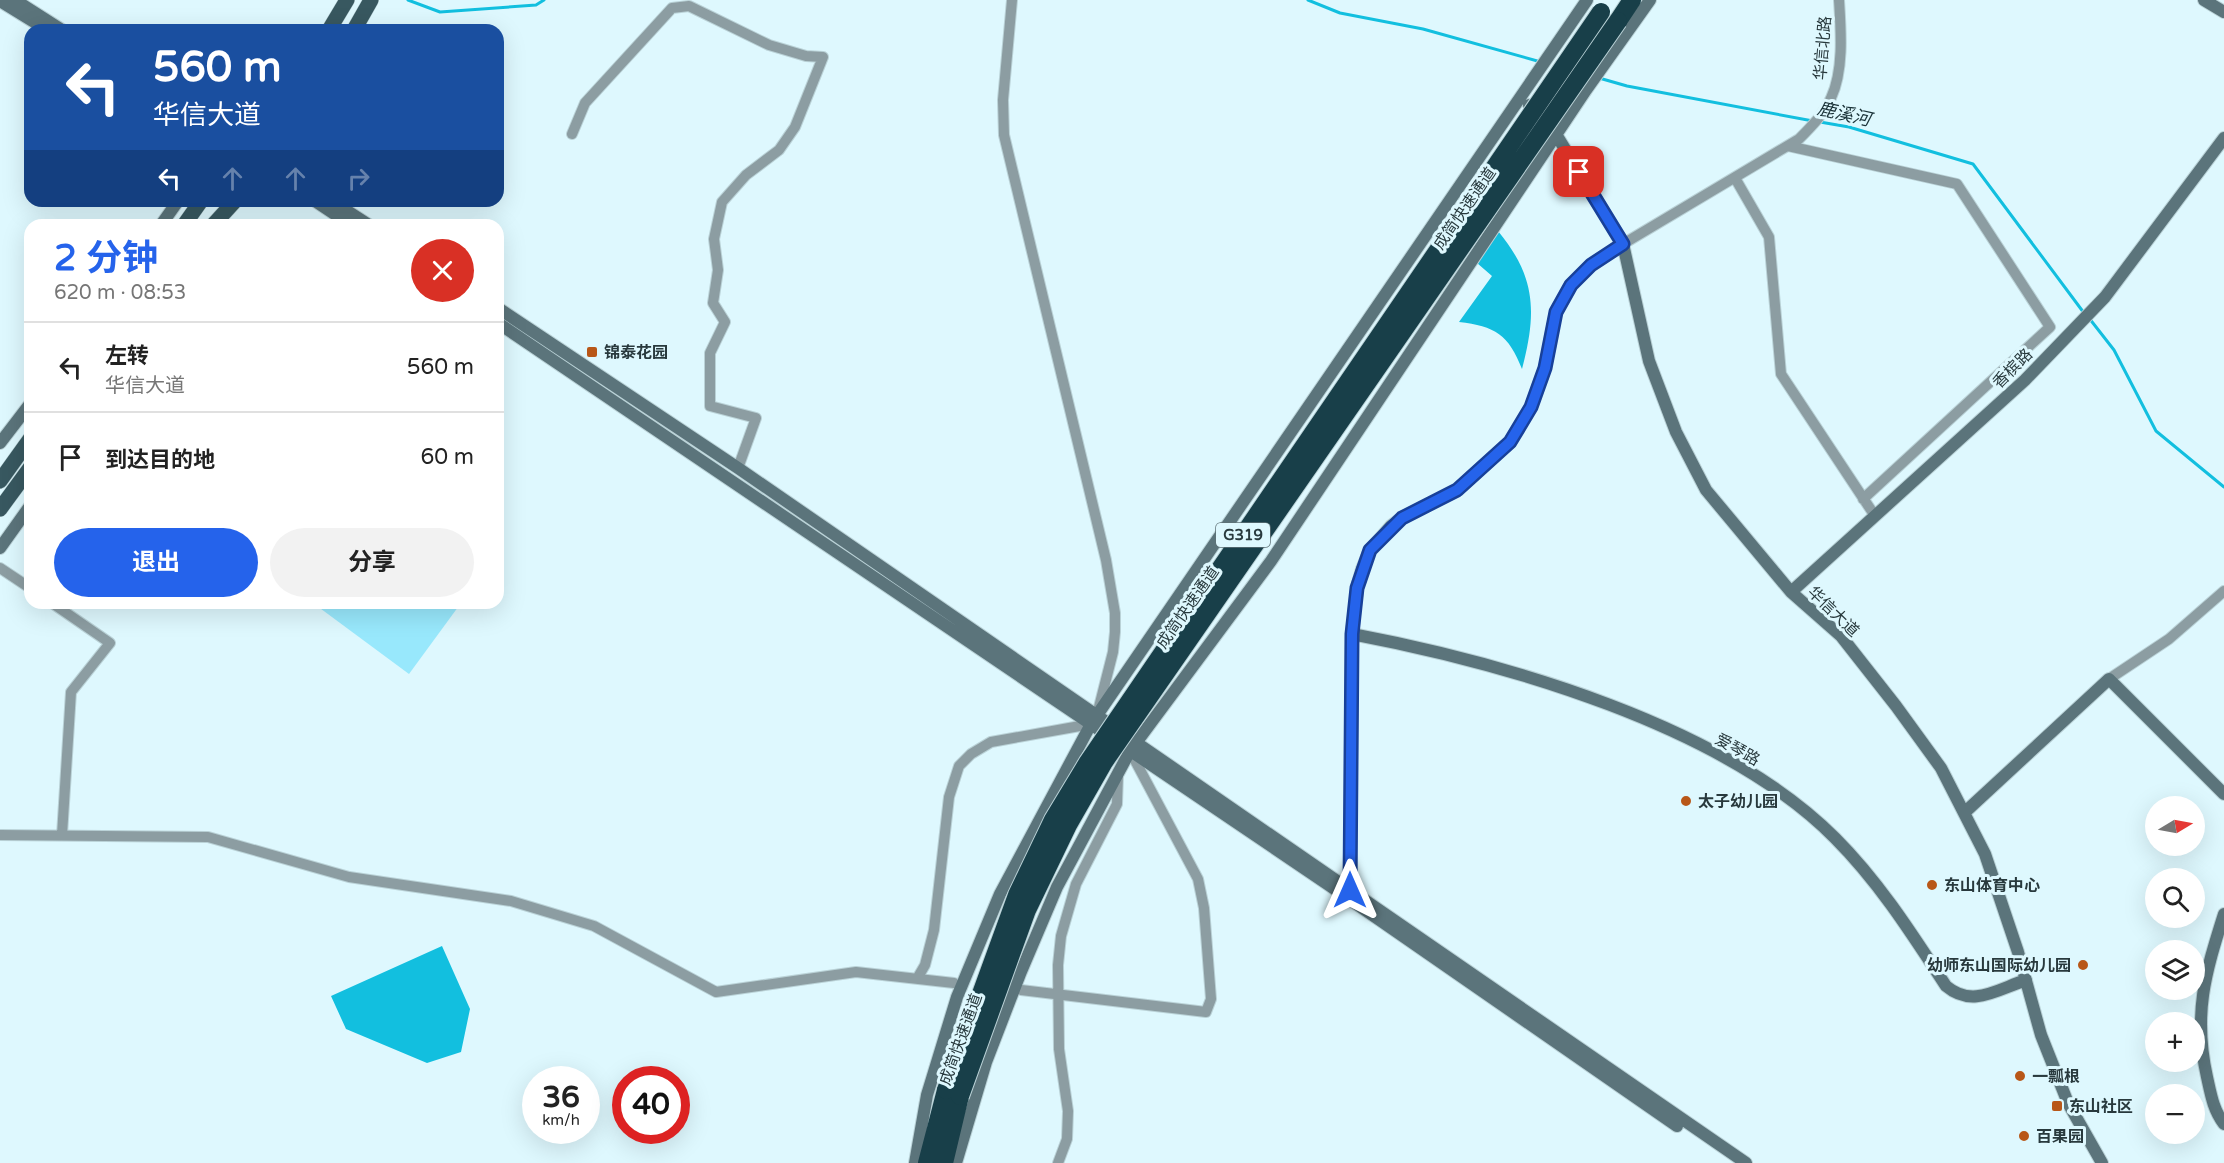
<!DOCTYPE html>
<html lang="zh">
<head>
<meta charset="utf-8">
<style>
	body { margin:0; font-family:"Varela Round","Noto Sans SC",sans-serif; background:#f2f2f2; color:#222; height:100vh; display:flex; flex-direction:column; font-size:22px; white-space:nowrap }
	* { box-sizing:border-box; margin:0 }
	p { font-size:20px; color:#767676 }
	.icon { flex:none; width:33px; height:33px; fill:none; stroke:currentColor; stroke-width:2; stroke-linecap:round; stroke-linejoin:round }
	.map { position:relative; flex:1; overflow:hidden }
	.drawer { position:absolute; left:24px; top:219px; width:480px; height:390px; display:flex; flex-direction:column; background:#fff; border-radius:18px; box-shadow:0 6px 24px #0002 }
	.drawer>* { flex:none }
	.banner { position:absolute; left:24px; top:24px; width:480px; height:183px; border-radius:18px; box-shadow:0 6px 24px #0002; background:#1a4fa0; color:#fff; overflow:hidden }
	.needle { width:39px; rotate:80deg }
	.controls { position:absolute; left:2145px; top:796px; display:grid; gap:12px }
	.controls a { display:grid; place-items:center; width:60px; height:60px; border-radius:50%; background:#fff; box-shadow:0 6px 24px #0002; font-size:30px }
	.speed { position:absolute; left:522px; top:1066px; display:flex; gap:12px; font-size:30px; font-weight:700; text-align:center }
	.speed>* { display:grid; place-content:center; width:78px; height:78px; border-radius:50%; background:#fff; box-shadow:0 6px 24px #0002; line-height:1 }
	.speed small { font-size:15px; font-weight:400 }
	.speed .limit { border:9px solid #d22; background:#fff; color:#111 }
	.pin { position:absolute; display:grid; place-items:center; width:51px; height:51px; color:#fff; margin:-26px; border-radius:12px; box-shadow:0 3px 9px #0006 }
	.me { position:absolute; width:66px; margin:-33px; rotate:0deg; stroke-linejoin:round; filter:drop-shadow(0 0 4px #0008) }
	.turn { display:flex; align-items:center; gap:21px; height:126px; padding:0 30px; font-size:27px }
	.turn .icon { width:78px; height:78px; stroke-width:2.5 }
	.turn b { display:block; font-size:42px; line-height:51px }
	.lanes { display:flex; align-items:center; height:57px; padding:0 30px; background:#0003; justify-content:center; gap:30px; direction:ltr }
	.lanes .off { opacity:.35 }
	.round { display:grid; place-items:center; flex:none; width:63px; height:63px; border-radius:32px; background:#f2f2f2 }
	.summary { display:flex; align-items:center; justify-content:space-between; height:102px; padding:0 30px }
	h1 { font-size:36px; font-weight:700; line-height:45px; color:#2563eb }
	.primary-button { display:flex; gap:12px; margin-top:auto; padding:12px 30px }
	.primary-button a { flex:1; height:69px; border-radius:36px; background:#2563eb; color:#fff; font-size:24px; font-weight:700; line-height:69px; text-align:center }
	.primary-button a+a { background:#f2f2f2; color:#222 }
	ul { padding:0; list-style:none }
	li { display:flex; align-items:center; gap:18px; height:90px; padding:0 30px; border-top:2px solid #e0e0e0 }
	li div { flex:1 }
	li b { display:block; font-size:22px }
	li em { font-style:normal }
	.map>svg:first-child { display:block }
</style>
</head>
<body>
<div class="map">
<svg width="2224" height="1163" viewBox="0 0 2224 1163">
	<rect width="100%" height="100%" fill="#def8fe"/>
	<path fill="#98e8fc" d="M313,603H461L409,674Z"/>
	<path fill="#12bfdf" d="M1498,231C1536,277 1537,312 1522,369C1509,335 1495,326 1459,322L1492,276L1477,263Z
		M442,946L470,1009L461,1052L427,1063L346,1029L331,996Z"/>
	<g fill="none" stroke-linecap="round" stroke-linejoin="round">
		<path stroke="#12bfdf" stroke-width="3" d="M408,0L440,12L536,5L544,0
			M1308,0L1340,13L1423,29L1541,62
			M1599,78L1627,86L1813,121
			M1820,122L1849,127L1973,164L2084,313
			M2089,318L2114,350L2156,431L2224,487"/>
		<defs>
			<path id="street" d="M1012,0L1003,100L1004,135L1106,560L1115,613V632L1113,652L1098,711
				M572,134L585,103L672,8L689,6L769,45L806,56L823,57L795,127L779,150L746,175L722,202L714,239L718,270L713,303L725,322L710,353V406L756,418L738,468
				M1788,146L1957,184L2050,327L1863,499
				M1735,178L1769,237L1781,374L1875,516
				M1623,244L1799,139C1811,127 1824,114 1831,98C1844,70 1841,31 1839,0
				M0,568L30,588
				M52,603L110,643L71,692L62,835
				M2109,679L2169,639L2224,591
				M0,835L208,837L349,877L511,901L594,926L716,992L856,972L954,983
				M918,977L925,965L934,930L949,797L959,766L971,754L991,742L1091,724
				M1021,990L1206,1012L1211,999L1204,908L1198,879L1130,751
				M1058,1163L1067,1139L1068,1111L1059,1049L1058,965L1061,936L1076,884L1117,804L1118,775"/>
			<path id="secondary" d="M15,0L62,30
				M2204,0L2224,12
				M0,1L47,30
				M1529,105L1557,136L1623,244L1649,361L1676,432L1706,490L1791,592L1841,636L1896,706L1941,768L1985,854L2018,952L2041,1035L2068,1103L2102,1163
				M315,201L351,225
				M332,201L369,225
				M161,225L178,201
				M498,308L738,468L1746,1163
				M498,323L1345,896L1677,1126
				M0,443L30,404
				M0,548L30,506
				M1791,592L2025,380L2105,297L2224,138
				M1352,634C1505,663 1723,725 1835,838C1879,882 1912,934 1946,986C1972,1008 1996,990 2026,980
				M1964,813L2109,679L2224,794
				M1348,893L1350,889L1352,634L1357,588L1362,569L1370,550L1391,526L1402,518L1457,490L1510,442L1531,407L1545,368L1556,312L1571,285L1591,265L1623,244
				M2224,914C2205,974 2193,1014 2207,1077C2211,1095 2213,1109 2224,1124
				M915,1163L927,1095L957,997L1000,894L1091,724L1587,0
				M956,1163L986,1062L1020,974L1057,887L1130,751L1271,561L1586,90L1650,0"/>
			<path id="primary" d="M329,30L347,0
				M354,30L371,0
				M184,225L201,201
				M213,225L235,201
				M0,481L30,439
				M0,509L30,468"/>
			<path id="highway" d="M1618,21L1632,0
				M927,1163L946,1090
				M944,1163L960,1096"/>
		</defs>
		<use href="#street" stroke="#bad2d7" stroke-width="12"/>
		<use href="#secondary" stroke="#bad2d7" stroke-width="14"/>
		<use href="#primary" stroke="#bad2d7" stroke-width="16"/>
		<use href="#highway" stroke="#bad2d7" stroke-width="20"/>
		<use href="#street" stroke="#8c9da2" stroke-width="10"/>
		<use href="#secondary" stroke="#5b747b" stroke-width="12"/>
		<use href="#primary" stroke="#385860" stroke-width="15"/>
		<use href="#highway" stroke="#183f49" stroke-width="18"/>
		<defs>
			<path id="highway-bridge" d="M946,1090L1017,895L1053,820L1088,762L1601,12
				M960,1096L1027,910L1068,825L1104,762L1618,21"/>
		</defs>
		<use href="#highway-bridge" stroke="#bad2d7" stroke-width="20" stroke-linecap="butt"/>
		<use href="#highway-bridge" stroke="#183f49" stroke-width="18"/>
	</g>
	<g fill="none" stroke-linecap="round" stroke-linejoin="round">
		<defs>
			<path id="route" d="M1350,890L1352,634L1357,588L1370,550L1402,518L1457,490L1510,442L1531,407L1545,368L1556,312L1571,285L1591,265L1623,244L1579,172"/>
		</defs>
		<use href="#route" stroke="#184099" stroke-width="15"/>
		<use href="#route" stroke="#2563eb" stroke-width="10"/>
	</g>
	<g fill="#b85718" stroke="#def8fe" stroke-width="2">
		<rect x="586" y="346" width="12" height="12" rx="3"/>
		<circle cx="1686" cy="801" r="6"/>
		<circle cx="1932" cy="885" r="6"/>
		<circle cx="2083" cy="965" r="6"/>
		<circle cx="2020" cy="1076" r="6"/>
		<rect x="2051" y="1100" width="12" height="12" rx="3"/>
		<circle cx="2024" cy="1136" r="6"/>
	</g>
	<g text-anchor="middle" stroke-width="6" stroke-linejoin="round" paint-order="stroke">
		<rect fill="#def8fe" stroke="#5f7277" stroke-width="1.5" x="1216" y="523" width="54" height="24" rx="4.5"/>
		<g font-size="15" font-weight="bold" fill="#28393d">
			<text x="1243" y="540">G319</text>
		</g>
		<g font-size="16" fill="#28393d" stroke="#def8fe">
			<text transform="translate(1822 48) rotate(-85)" y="6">华信北路</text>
			<text transform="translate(1464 208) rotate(-55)" y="6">成简快速通道</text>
			<text transform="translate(2012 368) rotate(-45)" y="6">香槟路</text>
			<text transform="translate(1187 607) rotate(-55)" y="6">成简快速通道</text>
			<text transform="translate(1834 611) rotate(44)" y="6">华信大道</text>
			<text transform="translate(1738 749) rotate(29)" y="6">爱琴路</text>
			<text transform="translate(960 1039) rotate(-70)" y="6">成简快速通道</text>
		</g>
		<g font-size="16" font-weight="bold" fill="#28393d" stroke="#def8fe" text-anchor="start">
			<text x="604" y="358">锦泰花园</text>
			<text x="1698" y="807">太子幼儿园</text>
			<text x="1944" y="891">东山体育中心</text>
			<text x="2071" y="971" text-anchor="end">幼师东山国际幼儿园</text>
			<text x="2032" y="1082">一瓢根</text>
			<text x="2069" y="1112">东山社区</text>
			<text x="2036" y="1142">百果园</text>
		</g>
		<g font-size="18" font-style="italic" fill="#1a3238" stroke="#def8fe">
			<text transform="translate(1844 114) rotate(13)" y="6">鹿溪河</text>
		</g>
	</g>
</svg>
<div class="controls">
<a><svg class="needle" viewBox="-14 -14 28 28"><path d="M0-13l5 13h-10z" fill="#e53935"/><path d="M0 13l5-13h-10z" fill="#767676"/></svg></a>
<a><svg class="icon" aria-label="search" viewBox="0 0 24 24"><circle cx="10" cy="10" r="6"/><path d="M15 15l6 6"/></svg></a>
<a><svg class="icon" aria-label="layers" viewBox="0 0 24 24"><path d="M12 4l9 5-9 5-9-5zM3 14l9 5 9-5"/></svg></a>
<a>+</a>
<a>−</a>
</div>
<div class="speed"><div>36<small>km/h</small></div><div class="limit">40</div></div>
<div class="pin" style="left:1579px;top:172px;background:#d93025"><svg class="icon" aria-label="arrive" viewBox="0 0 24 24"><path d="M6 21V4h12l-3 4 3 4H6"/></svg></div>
<svg class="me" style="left:1350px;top:890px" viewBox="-20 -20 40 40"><path d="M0-17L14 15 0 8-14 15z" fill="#2563eb" stroke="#fff" stroke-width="4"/></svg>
<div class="banner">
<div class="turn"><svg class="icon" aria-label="left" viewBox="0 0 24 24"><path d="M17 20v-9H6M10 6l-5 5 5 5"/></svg><div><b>560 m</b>华信大道</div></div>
<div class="lanes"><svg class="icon" aria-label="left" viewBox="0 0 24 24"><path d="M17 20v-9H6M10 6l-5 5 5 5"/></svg><svg class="icon off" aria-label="ahead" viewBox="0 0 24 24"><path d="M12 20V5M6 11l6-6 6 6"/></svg><svg class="icon off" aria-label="ahead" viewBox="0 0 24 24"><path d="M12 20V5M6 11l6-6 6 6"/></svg><svg class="icon off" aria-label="right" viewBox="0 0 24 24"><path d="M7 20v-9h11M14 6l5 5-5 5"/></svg></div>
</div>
<section class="drawer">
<div class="summary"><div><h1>2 分钟</h1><p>620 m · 08:53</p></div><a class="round" style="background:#d93025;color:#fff"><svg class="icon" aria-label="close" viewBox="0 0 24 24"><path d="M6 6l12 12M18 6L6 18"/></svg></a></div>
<ul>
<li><svg class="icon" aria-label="left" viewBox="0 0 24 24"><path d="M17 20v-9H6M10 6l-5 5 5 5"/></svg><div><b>左转</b><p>华信大道</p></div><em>560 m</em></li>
<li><svg class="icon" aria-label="arrive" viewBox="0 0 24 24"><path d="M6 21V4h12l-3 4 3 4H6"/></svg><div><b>到达目的地</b></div><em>60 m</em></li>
</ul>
<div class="primary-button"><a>退出</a><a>分享</a></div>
</section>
</div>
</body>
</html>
